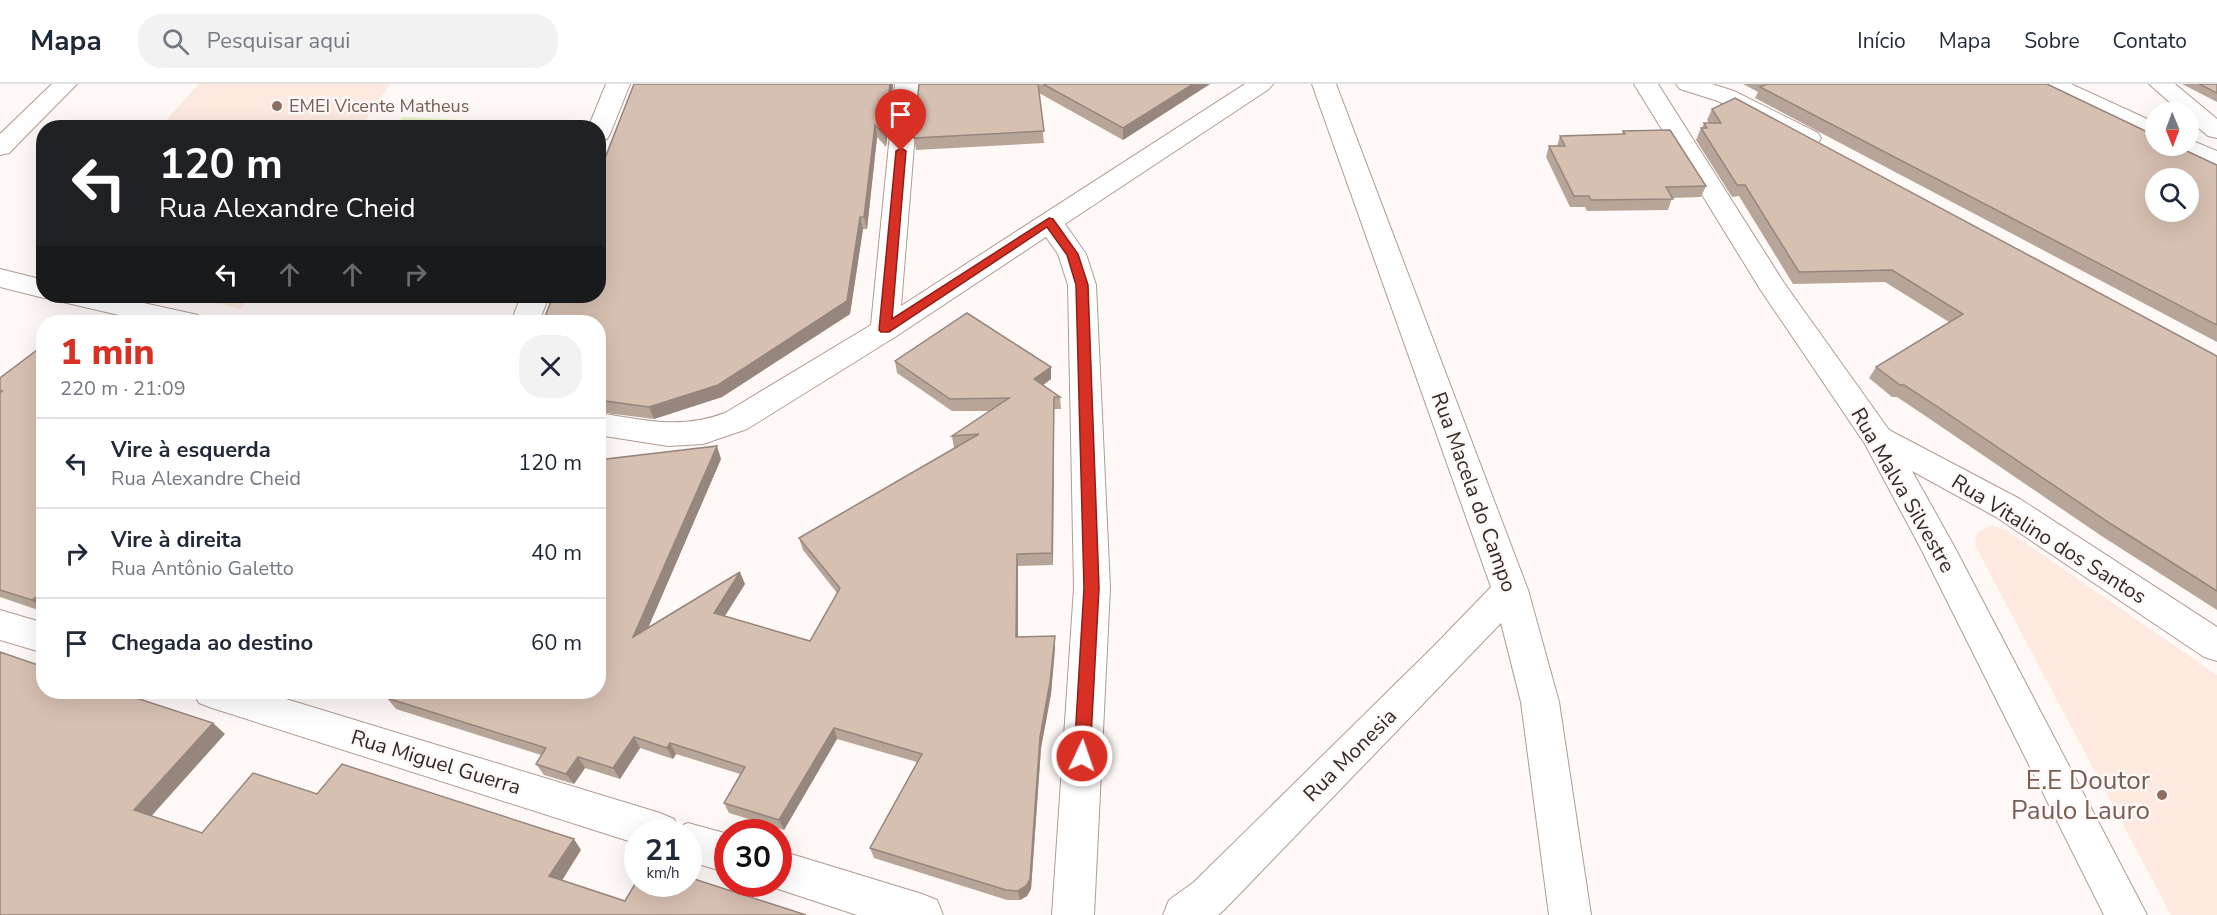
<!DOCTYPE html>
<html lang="pt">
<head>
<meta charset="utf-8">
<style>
	body { margin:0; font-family:"Nunito Sans",sans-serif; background:#f2f2f3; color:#1f2937; height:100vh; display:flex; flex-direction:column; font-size:22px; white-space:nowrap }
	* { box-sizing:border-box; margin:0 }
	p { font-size:20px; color:#747a83 }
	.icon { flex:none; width:33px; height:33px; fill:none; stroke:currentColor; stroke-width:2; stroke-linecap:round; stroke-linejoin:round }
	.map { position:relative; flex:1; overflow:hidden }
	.sheet { position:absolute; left:36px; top:231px; width:570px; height:384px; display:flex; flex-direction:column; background:#fff; border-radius:24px; box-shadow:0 6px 24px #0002 }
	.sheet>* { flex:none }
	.top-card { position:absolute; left:36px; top:36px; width:570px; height:183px; border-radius:24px; box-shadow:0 6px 24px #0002; background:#202124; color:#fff; overflow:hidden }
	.needle { width:39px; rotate:179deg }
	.fabs { position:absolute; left:2145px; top:18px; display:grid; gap:12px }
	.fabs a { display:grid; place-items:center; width:54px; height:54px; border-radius:50%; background:#fff; box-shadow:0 6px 24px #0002; font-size:30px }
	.speed { position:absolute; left:624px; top:735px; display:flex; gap:12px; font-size:30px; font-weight:700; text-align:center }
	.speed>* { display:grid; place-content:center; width:78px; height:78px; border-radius:50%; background:#fff; box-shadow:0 6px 24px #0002; line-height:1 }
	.speed small { font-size:15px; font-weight:400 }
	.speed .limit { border:9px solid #d22; background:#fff; color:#111 }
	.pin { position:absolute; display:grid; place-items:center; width:51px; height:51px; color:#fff; margin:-62px -26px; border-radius:50% 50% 50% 0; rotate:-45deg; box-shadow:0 0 6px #0007 }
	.pin .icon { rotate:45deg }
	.me { position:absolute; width:66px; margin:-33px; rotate:3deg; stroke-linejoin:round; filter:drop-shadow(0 0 4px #0008) }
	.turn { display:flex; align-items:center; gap:21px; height:126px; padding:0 24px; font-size:27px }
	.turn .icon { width:78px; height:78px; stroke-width:2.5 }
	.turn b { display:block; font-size:42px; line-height:51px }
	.lanes { display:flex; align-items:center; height:57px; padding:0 24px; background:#0003; justify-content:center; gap:30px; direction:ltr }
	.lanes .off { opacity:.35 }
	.round { display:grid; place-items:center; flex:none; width:63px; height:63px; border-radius:24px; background:#f2f2f3 }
	.headline { display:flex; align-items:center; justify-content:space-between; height:102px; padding:0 24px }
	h1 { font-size:36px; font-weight:800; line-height:45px; color:#d93025 }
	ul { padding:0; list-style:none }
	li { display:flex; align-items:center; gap:18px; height:90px; padding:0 24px; border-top:2px solid #e0e1e3 }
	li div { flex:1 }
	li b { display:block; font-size:22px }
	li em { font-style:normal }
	header { display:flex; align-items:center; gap:36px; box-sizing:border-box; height:84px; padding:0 30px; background:#fff; border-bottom:2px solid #e0e1e3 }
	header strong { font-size:28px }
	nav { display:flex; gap:33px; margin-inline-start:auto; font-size:21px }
	.search { width:420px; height:54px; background:#f2f2f3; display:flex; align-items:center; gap:15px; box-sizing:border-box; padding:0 21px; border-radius:24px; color:#747a83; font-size:22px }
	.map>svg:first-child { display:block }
</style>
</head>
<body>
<header>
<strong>Mapa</strong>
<div class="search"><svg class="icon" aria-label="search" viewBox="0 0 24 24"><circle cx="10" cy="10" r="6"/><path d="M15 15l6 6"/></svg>Pesquisar aqui</div>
<nav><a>Início</a><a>Mapa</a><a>Sobre</a><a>Contato</a></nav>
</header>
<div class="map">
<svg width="2217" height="831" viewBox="0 0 2217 831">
	<rect width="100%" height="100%" fill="#fef9f6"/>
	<path fill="#fde9e0" d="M199,0H390L361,43L159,44Z
		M186,212H250L241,225Z
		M1992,441L2008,447L2217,591V831H2171L1975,461L1977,449Z"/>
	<path fill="#e3f2c3" d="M403,33L483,37L478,43H395Z"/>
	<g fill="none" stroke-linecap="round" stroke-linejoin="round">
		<defs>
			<path id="street" d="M606,0H630L610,50L607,55L598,57V44H588Z
				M895,0H919L901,222L1245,0H1273L1269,5L1065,140L1086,170L1096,201L1110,504L1094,831H1052L1074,504L1068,201L1058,170L1046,153L895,253L747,345L703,360L668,362L598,351V329C646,336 679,346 725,329L871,241Z
				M1312,0H1336L1528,506L1559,618L1591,831H1549L1521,618L1501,539L1224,826L1218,831H1163L1169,816L1194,798L1434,562L1491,503Z
				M1634,0H1658L1784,199L1889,346L2020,415L2217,543V577L2204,573L1996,433L1912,387L1954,462L2147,831H2104L1920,463L1865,360L1760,205Z
				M1676,0H1712L1734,7L1818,49L1821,54L1818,59L1809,61L1800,59L1718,17L1680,5Z
				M2040,0H2071L2156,39V55L2044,5Z
				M2149,0H2175L2217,35V54L2208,52L2188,35V28H2181Z
				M2188,55L2217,67V84L2177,67L2174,62H2188Z
				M0,185L44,196V212H53L44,214L0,203Z
				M59,212H112L198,231L202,238H149L63,218Z
				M521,212H549L539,238H511Z
				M0,526L44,539V569L0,556Z
				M193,608H263L660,729L674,735L678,743L688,739L728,750V789L688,777V748H638V760L212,624L199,619Z
				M778,766L922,810L937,816L943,831H857L763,800H778Z"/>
			<path id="secondary" d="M52,0H77L9,69L0,71V50Z"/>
		</defs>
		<use href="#street" stroke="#b19b90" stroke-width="2"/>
		<use href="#secondary" stroke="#b19b90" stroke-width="2"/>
		<use href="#street" fill="#fff" fill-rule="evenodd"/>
		<use href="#secondary" fill="#fff" fill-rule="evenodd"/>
	</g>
	<path fill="#b8a599" d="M634,0H893L886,63L877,53L867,145H863L850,230L722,313L654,335L598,328V238L544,235Z
		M919,0H1210L1123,56L1039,9L1044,59L916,66L914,54Z
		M1743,0H2047L2217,81V258L1755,14L1758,8Z
		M2182,0H2217V18Z
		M1712,25L2217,272V526L2100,451L1927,333L1897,313H1892L1869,294L1876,283L1949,238L1885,198L1793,200L1739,112L1732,113L1696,56L1701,44H1702L1704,39H1709L1707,36Z
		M1623,47L1706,102L1701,113L1672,114L1668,126L1587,127L1585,123H1570L1546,73L1549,62H1557L1560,52L1622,50Z
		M44,263V528L0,513V294Z
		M895,277L1051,283V295L1043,301L1060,313L1061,325H1054L1053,481L1018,482V553L1055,552V564L1051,610L1041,664L1031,805L1027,812L1020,816H1007L874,774L870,764L917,678L837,655L784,746L729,729L724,719L740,690L676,670L673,675L640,664L620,695L585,684L574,700L544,691L536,680L541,671L396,625L387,614L721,375L648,544L745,500L725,532L810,557L837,509L803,466L799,454L955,364H954L952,352L990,327H952L897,289Z"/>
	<path fill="#96867d" d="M890,0H893L886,63L885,51Z
		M1193,0H1210L1123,56V44Z
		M875,41L877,53L867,145L864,133Z
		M860,133L863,145L850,230L722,313L654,335L649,323Z
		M1051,283V295L1035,307L1034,295Z
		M1054,313V325L1053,481L1052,469Z
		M717,362L721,375L639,565L633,553Z
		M1017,470L1018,482V564L1016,553Z
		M740,488L745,500L719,541L714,529Z
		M36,513L44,520V527L32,516Z
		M1055,552V564L1051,610L1041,664L1031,805L1027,812L1020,816L1018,807Z
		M213,639L225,650L147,737L134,726Z
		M834,644L837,655L784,746L779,736Z
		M634,653L640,664L620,695L613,684Z
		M670,659L676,670L673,675L667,664Z
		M578,673L585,684L574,700L566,690Z
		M574,755L581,766L558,803L549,792Z"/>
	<path fill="#d6c0b2" stroke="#96867d" stroke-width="1.5" fill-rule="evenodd" d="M634,0H890L885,51L875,41L864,133H860L847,217L718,301L649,323L598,316V238H537L539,234L544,235L553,212H598V92Z
		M919,0H1038L1044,47L914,54Z
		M1043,0H1193L1123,44Z
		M1767,0H2047L2156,52V62H2176L2217,81V241L1760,3ZM2156,94H2188V128H2156Z
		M2199,0H2217V9Z
		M1735,14L2217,272V507L2111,440L1935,321L1904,301H1900L1876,283L1963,230L1892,186L1799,188L1745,101H1737L1701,44H1707L1704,39H1721L1712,25Z
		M1670,46L1706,102L1666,103L1673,115L1591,116L1589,112H1574L1549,62H1565L1560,52L1625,50L1623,47Z
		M967,229L1051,283L1034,295L1060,313H1054L1052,469L1017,470L1016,553L1055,552L1050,598L1040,653L1030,795L1026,802L1018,807L1006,806L870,764L922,670L834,644L779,736L724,719L745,683L670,659L667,664L634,653L613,684L578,673L566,690L536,680L546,664L387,614L392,608H598V376L717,362L633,553L740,488L714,529L810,557L840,504L799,454L979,350L952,352L1009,314L950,315L895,277Z
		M116,232L140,238H107Z
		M41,263H44V515L36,513L32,516L0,506V309L2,307H0V294Z
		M0,568L44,583V608H118L213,639L134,726L202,749L253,689L317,710L342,680L574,755L549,792L625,817L638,795V800H688V793L806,831H0Z"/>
	<path fill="#d93025" stroke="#8d1f18" stroke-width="1.5" d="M901,64L906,67L892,235L1049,134L1053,135L1078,170L1088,201L1099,504L1090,672L1088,677L1082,679L1077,677L1074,672L1084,504L1076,201L1067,171L1047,143L889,248H881L879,246L896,67Z"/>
	<g fill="#8d6e63" stroke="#fef9f6" stroke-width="2">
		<circle cx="277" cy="22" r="6"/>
		<circle cx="2162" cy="711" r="6"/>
	</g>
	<g text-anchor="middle" stroke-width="5" stroke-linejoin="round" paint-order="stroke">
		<g font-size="18" fill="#785e54" stroke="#fef9f6" text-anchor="start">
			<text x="289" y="28">EMEI Vicente Matheus</text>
		</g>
		<g font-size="21" fill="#342b27" stroke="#fef9f6">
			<text transform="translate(1903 406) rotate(60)" y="7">Rua Malva Silvestre</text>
			<text transform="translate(1474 408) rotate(70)" y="7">Rua Macela do Campo</text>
			<text transform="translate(2049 455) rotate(32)" y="7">Rua Vitalino dos Santos</text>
			<text transform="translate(1350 671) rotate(-45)" y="7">Rua Monesia</text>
			<text transform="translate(436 678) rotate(17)" y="7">Rua Miguel Guerra</text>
		</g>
		<g font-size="26" fill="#785e54" stroke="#fef9f6" text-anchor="end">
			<text x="2150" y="705">E.E Doutor<tspan x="2150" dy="30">Paulo Lauro</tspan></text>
		</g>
	</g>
</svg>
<div class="fabs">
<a><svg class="needle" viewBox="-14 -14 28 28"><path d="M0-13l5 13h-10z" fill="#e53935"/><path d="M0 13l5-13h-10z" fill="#747a83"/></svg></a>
<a><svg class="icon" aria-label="search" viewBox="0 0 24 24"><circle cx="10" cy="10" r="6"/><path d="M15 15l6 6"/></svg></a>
</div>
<div class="speed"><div>21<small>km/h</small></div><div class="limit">30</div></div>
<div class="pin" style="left:901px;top:67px;background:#d93025"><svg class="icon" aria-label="arrive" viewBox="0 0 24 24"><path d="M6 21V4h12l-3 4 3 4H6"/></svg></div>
<svg class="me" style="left:1082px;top:672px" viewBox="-20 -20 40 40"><circle r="17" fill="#d93025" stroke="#fff" stroke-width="3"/><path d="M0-11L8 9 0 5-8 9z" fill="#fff"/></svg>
<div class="top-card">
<div class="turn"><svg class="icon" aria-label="left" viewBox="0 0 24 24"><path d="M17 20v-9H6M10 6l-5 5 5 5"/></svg><div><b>120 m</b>Rua Alexandre Cheid</div></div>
<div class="lanes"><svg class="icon" aria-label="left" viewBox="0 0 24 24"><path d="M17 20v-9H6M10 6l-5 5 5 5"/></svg><svg class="icon off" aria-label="ahead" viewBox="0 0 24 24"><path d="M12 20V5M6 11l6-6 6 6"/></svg><svg class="icon off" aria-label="ahead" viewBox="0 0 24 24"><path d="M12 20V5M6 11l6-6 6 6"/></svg><svg class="icon off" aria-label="right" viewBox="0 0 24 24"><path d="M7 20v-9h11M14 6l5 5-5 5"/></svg></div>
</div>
<section class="sheet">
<div class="headline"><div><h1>1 min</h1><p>220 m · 21:09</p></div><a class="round"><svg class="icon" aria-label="close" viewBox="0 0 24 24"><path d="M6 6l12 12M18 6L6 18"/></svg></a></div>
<ul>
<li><svg class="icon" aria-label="left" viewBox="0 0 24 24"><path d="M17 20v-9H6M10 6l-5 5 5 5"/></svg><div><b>Vire à esquerda</b><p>Rua Alexandre Cheid</p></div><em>120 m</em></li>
<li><svg class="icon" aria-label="right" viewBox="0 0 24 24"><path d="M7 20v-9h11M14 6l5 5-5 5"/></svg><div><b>Vire à direita</b><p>Rua Antônio Galetto</p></div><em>40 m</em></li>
<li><svg class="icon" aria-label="arrive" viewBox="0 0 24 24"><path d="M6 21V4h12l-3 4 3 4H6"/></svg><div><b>Chegada ao destino</b></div><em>60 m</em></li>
</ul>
</section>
</div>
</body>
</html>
